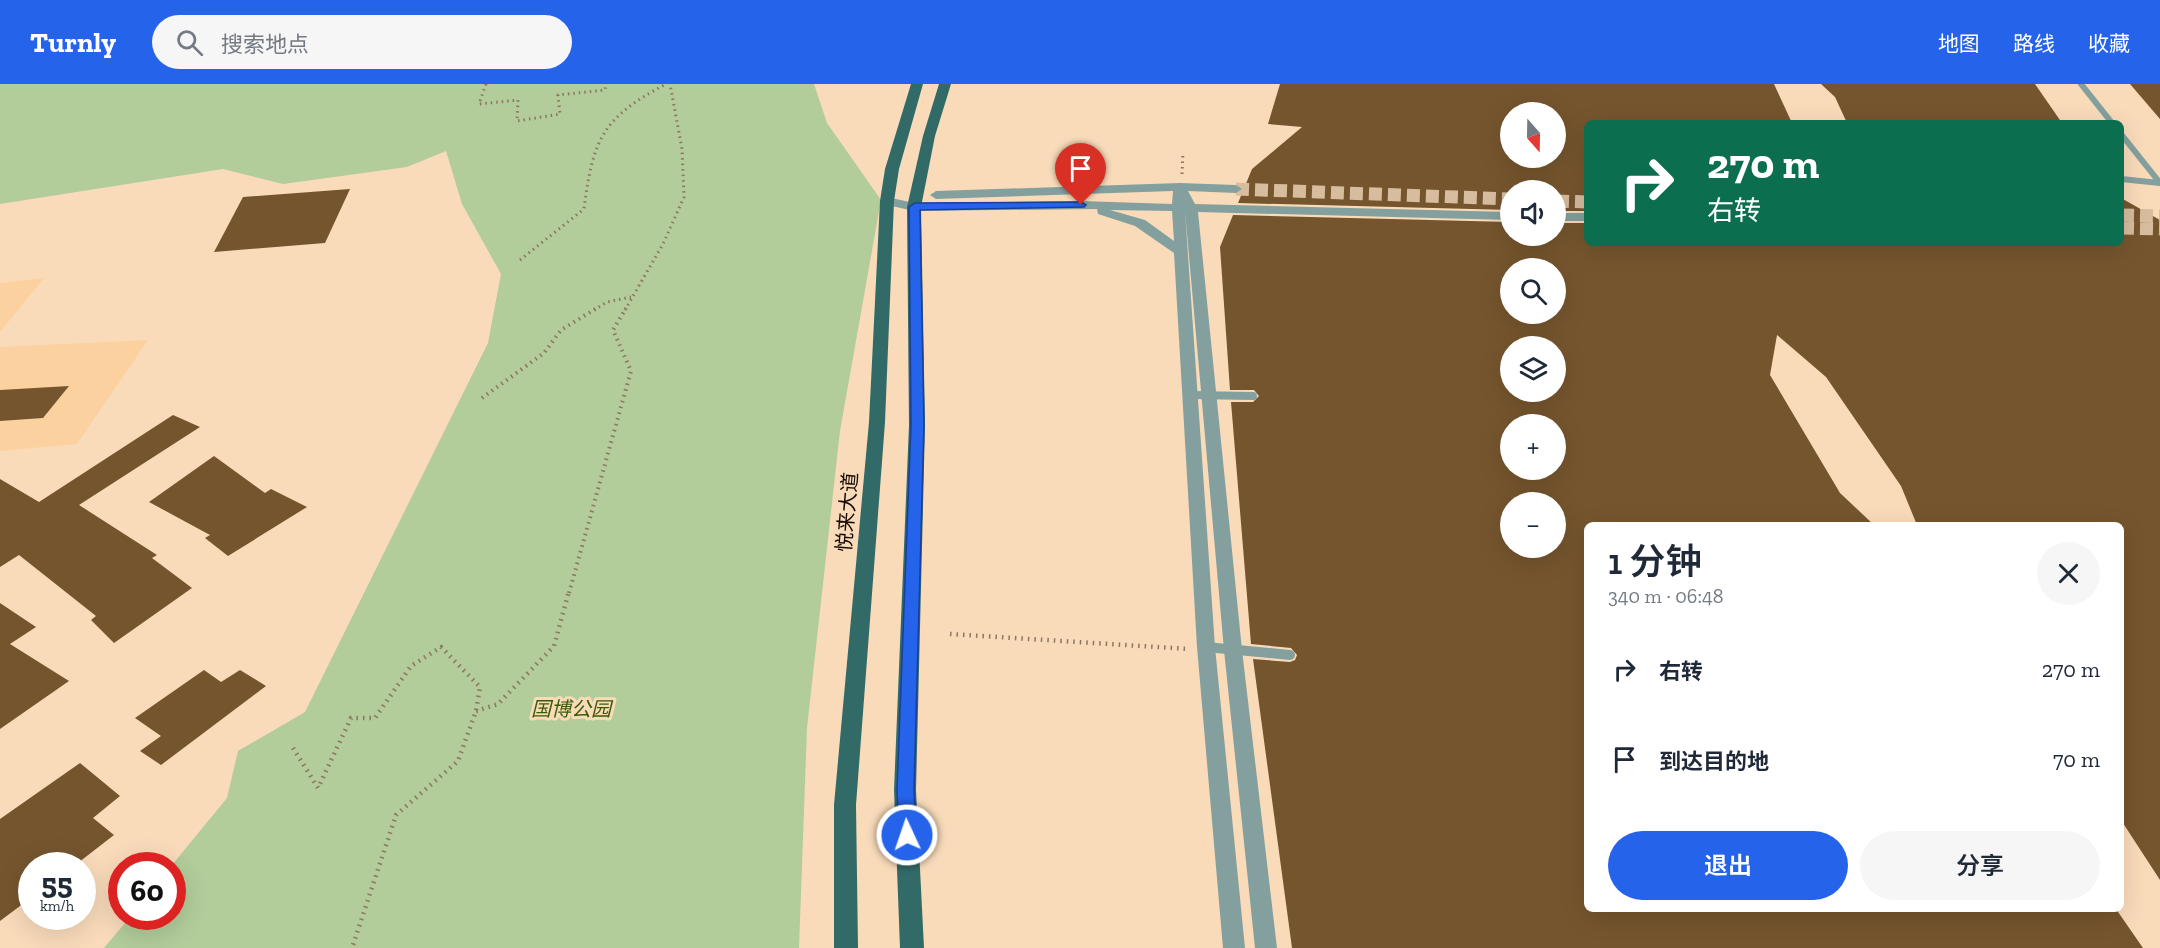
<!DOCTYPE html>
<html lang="zh">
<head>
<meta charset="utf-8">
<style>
	body { margin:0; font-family:"Zilla Slab","Noto Sans SC",serif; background:#f6f6f7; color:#1f2937; height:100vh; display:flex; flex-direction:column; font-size:22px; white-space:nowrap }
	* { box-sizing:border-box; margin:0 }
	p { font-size:20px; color:#747a83 }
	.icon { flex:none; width:33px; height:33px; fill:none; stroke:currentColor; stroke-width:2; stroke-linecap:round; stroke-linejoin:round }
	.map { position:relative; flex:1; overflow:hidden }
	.sheet { position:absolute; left:1584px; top:438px; width:540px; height:390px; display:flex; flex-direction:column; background:#fff; border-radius:9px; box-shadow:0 6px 24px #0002 }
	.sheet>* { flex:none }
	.top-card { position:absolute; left:1584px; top:36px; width:540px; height:126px; border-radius:9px; box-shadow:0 6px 24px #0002; background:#0b6e4f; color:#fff; overflow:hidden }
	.needle { width:39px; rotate:160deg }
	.tools { position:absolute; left:1500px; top:18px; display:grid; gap:12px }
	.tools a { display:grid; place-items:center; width:66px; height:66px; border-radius:50%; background:#fff; box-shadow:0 6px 24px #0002; font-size:30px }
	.speed { position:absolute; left:18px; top:768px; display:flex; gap:12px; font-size:30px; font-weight:700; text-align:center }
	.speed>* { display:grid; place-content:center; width:78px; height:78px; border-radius:50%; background:#fff; box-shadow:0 6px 24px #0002; line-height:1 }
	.speed small { font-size:15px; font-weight:400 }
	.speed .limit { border:9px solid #d22; background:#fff; color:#111 }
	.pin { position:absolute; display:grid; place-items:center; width:51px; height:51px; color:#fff; margin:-62px -26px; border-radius:50% 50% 50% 0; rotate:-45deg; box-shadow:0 0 6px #0007 }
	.pin .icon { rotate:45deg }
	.me { position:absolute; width:66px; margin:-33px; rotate:357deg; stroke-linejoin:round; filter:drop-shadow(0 0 4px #0008) }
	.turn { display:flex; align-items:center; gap:21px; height:126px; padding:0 24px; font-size:27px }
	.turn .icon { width:78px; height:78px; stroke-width:2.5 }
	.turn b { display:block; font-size:42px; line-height:51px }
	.round { display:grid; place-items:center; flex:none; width:63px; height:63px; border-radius:32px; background:#f6f6f7 }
	.overview { display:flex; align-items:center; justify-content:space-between; height:102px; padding:0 24px }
	h1 { font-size:36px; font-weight:600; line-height:45px }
	.cta { display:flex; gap:12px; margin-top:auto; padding:12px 24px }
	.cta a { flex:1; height:69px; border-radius:36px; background:#2563eb; color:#fff; font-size:24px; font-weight:600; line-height:69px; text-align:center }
	.cta a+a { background:#f6f6f7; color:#1f2937 }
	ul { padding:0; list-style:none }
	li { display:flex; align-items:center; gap:18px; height:90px; padding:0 24px }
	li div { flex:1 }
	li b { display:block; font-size:22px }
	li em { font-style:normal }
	header { display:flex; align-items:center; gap:36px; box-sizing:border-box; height:84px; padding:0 30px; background:#2563eb; color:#fff }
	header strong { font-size:28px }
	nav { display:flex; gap:33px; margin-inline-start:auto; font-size:21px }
	.search { width:420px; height:54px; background:#f6f6f7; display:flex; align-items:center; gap:15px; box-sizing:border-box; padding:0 21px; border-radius:33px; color:#747a83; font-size:22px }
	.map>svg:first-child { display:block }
</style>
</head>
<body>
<header>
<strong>Turnly</strong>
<div class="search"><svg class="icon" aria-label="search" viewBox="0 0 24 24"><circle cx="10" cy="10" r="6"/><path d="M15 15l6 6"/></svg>搜索地点</div>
<nav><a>地图</a><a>路线</a><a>收藏</a></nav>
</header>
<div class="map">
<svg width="2160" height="864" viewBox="0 0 2160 864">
	<rect width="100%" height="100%" fill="#f9dbba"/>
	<path fill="#fcd1a0" d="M44,194L0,248V199Z
		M148,256L77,360L0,367V263Z"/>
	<path fill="#b2cc9a" d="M0,0H814L827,39L881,116L840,347L807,644L799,864H104L130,833L172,832V781L227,714L238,667L305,628L488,259L501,190L462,120L446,67L407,83L283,100L223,85L0,120Z"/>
	<path fill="#75552e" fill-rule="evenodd" d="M1280,0H1774L1792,39H1587V127H1556V106H1510V126L1238,119L1252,85L1302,43L1268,40ZM1510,28H1556V74H1510Z
		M1821,0H2035L2062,39H1847L1835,13Z
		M2130,0H2160V35Z
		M350,105L325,159L214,168L243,113Z
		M2121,114L2160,136V796L2121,736V441H1917L1901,402L1826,293L1777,251L1770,291L1840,409L1874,441H1587V825H2116L2143,864H1292L1253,575L1290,578L1295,576L1297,571L1291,564L1251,560L1231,318H1253L1259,312L1254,306H1230L1220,163L1233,131L1510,138V152H1556V139H1587V159H1833L1865,162H1956L1955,159H2121ZM1510,184H1556V230H1510ZM1510,262H1556V308H1510ZM1510,340H1556V386H1510ZM1510,418H1556V464H1510Z
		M69,302L43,334L0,337V306Z
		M173,331L200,343L79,421L157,471L152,474L192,504L114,559L91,536L96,532L19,471L0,483V395L39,418Z
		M214,372L265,409L271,405L307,423L228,472L205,454L210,451L149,418Z
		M0,519L36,543L10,560L69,597L0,645Z
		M204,586L221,598L240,586L266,602L161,681L140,667L161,652L135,634Z
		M80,679L120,712L93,734L114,751L74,782H32V813L0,837V735Z"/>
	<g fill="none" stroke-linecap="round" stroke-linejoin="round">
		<path stroke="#d7bc9e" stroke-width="13" stroke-dasharray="13 6" stroke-linecap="butt" d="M1236,105L1510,115
			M1556,117L1587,118
			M2121,131L2160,132
			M2121,144L2160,145"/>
		<path stroke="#8b7660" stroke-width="3" stroke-dasharray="1.5 4" stroke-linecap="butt" d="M486,0L479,20L518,16L517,37L560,30L558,11L605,6L606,0
			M1182,90L1183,68
			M520,176L584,125C593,55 602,34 666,0
			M594,226L607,218L631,213
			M625,226L663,160L684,113L682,65L670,0"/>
		<path stroke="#8b7660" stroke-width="4" stroke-dasharray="1.5 4.5" stroke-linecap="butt" d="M482,314L544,269L561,246L597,224
			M569,509L631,287L613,246L626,224"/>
		<path stroke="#8b7660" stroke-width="4.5" stroke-dasharray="1.5 5" stroke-linecap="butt" d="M950,550L1189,565
			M476,627L498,620L554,562L569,507
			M293,664L318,704L351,634H375L411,582L441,563L480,603L476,627L458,677L396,731L352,864"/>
		<path stroke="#84a09e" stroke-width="6" d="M2081,0L2112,39
			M2121,50L2160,99
			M2121,95L2160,99"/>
		<path stroke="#84a09e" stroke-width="8" d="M1190,311L1253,312"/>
		<path stroke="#84a09e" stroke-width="10" d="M1206,563L1290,571"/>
		<path fill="#84a09e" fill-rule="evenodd" d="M1180,99L1236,101L1242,105L1236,109L1188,107L1195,120L1510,128V136L1198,128L1242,566L1277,864H1255L1224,566L1185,127L1215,563L1245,864H1223L1197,563L1174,169L1135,142L1098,130L1097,125L914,127L883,120L881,117L887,113L914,119L1081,117L1172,120L1173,107L936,115L930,111L936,107ZM1110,126L1172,127L1174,157L1145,136Z
			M1556,129H1587V137H1556Z"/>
		<path fill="#326a67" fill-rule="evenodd" d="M911,0H923L899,85L894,117L885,338L856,721L858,864H834V721L869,338L880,117L885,85Z
			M939,0H951L935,52L921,123L925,341L916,706L924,864H900L894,706L909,341L907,123L923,52Z"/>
	</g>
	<path fill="#2563eb" stroke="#184099" stroke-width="1.5" d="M1081,118L1086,121L1084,123L920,126L924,341L914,706L916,751L913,757L907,759L901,757L899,751L897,706L911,341L909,123L915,119Z"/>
	<g text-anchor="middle" stroke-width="6" stroke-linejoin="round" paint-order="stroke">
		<g font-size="20" fill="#160a00" stroke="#f9dbba">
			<text transform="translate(847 428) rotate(-85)" y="7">悦来大道</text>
		</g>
		<g font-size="20" font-style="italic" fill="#395b02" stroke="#f9dbba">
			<text x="571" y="632">国博公园</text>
		</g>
	</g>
</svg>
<div class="tools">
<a><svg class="needle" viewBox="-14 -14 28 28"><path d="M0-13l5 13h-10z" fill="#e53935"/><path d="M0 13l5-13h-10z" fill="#747a83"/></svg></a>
<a><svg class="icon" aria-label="sound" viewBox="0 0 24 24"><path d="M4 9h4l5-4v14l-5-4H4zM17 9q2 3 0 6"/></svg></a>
<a><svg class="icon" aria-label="search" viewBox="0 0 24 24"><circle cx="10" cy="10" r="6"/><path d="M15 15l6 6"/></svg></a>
<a><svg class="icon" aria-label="layers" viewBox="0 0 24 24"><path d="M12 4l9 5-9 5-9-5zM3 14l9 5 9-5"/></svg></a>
<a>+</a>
<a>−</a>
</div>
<div class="speed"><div>55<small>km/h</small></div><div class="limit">60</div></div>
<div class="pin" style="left:1081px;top:121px;background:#d93025"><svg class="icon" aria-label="arrive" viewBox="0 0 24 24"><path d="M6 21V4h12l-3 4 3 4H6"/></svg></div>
<svg class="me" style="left:907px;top:751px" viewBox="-20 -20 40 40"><circle r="17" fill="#2563eb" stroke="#fff" stroke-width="3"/><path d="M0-11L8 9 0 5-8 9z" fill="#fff"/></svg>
<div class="top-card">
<div class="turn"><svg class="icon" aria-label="right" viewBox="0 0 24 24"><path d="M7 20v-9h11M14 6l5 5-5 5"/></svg><div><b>270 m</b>右转</div></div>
</div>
<section class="sheet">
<div class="overview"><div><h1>1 分钟</h1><p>340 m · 06:48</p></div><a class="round"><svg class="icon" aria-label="close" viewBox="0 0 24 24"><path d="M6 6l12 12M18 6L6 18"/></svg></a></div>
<ul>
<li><svg class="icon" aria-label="right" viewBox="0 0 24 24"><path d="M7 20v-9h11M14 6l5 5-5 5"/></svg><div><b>右转</b></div><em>270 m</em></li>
<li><svg class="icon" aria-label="arrive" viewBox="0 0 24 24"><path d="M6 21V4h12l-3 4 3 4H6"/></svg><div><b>到达目的地</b></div><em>70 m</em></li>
</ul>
<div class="cta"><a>退出</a><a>分享</a></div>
</section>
</div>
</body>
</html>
